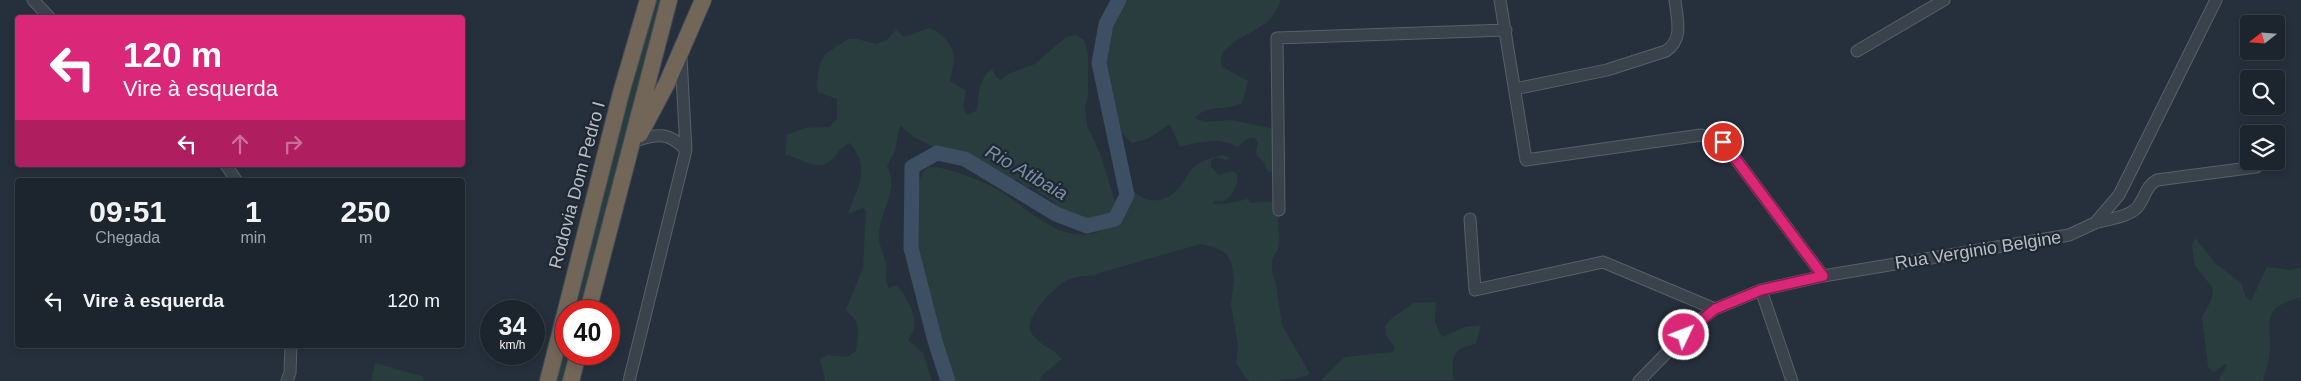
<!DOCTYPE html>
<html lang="pt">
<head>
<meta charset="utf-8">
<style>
	body { margin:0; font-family:Arial,sans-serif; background:#293039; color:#f1f3f6; height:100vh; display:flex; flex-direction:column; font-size:19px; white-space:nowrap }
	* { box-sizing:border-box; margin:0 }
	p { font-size:16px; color:#a0a4aa }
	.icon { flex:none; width:28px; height:28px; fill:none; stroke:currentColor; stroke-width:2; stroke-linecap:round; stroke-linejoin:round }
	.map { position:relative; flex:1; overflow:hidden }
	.panel { position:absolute; left:15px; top:178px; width:450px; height:170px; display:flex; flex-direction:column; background:#1c242d; border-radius:5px; box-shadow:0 2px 8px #0003,0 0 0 1px #3a4149 }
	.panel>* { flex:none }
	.top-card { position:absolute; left:15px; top:15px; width:450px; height:152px; border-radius:5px; box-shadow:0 2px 8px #0003,0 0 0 1px #3a4149; background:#db2777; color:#fff; overflow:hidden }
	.needle { width:32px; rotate:253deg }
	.buttons { position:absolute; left:2240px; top:15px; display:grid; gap:10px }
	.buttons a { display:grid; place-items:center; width:45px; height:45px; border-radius:5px; background:#1c242d; box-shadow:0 2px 8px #0003,0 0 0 1px #3a4149; font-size:25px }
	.speed { position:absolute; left:480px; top:300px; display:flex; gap:10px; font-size:25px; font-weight:700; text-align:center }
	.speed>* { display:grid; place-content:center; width:65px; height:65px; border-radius:50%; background:#1c242d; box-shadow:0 2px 8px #0003,0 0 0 1px #3a4149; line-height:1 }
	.speed small { font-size:12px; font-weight:400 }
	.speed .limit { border:8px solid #d22; background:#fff; color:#111 }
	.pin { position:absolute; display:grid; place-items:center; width:42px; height:42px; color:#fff; margin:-21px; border:2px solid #fff; border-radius:50%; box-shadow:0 1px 5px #0007 }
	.me { position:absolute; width:55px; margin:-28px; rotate:47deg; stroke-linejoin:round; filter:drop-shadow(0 0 4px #0008) }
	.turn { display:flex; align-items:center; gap:18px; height:105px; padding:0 25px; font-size:22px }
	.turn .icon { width:65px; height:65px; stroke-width:2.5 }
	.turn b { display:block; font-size:35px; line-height:42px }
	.lanes { display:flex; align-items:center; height:48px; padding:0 25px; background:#0003; justify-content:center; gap:25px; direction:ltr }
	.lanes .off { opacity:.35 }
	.eta { display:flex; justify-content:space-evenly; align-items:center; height:85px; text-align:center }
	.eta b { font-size:30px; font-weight:700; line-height:35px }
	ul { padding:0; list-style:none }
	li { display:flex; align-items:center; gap:15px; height:75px; padding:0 25px }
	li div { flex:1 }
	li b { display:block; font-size:19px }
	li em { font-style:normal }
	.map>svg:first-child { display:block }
</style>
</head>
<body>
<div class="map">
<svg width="2301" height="381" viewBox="0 0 2301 381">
	<rect width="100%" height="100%" fill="#26303c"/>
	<path fill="#293d3e" d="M651,0H662L582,311H572Z
		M1114,0H1281C1278,10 1271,19 1263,25C1251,34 1214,46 1222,67L1248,81L1242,103C1226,112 1208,103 1195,118L1206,122L1231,120L1270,128L1274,133L1275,170L1269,172L1267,170L1264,162L1256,154L1258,143L1255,138C1247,137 1243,141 1238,147C1220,137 1199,141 1180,147L1170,124L1147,139L1132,143L1122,133L1105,76L1107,37L1113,11L1112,3Z
		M929,28C940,31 953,45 954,57C954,65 951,74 950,81L965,90C967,99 959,108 968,115L977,110C979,95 978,79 992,69L996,77L1001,80L1008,74L1035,64L1066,37L1076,35L1084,40L1088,55V95L1085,108L1087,126L1100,153L1116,205C1107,221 1083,228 1066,218C1061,215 1059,206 1054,202C1047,196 1040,197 1036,188L1026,187L1017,179L1007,180L999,178L977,164L964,153L937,149L914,137L901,126L899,129L895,151L887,166C900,186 880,211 879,234C878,245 884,254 886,264C887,272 884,281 889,288L896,285C906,293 917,317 914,329C913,333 910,336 908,340L923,353L932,381H825L820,359L828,355L847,357L856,351C857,341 861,327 854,318C850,314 848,314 846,309L863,268L866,210L863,208L848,214C857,186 872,170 850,143C836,150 839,155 830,161C814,173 800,156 785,155L787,135L805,128L829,127L837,119V99L818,92L817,88L819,67L825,54L848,39H857L876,44L887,40L896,30L904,37Z
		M1223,155L1230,158L1225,160L1216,157L1211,160V166L1218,175L1233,171L1237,174C1239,183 1233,196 1225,200C1220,203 1220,200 1214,201L1213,204H1225L1248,199L1251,203L1277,201L1279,240L1278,249L1272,260V271L1276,284L1282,325L1310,374C1297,381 1267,381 1249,381L1243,374L1236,363L1238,345L1231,304L1234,280L1232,265L1227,254L1214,247L1200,244L1096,274L1095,276C1085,275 1073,277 1065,281C1054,288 1025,317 1030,330C1035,344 1054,348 1062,359L1042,375L1039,381H952L936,347L905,236C907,226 912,218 916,208C920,197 916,177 926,169C936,161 986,183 997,189C1028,208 1062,247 1101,231C1125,222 1125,209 1128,186C1142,203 1163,206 1178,189C1185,182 1187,173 1194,167C1202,160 1214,157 1223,155Z
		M2195,238L2216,264L2241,283L2246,297L2251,301L2267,267L2290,270L2301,268V297C2266,308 2269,313 2270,346C2270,358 2266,370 2263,381H2218L2227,365L2225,364L2214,372L2208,367L2202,317L2212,299L2213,288L2195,266L2192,245Z
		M1436,302L1435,322L1442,337L1465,327L1481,325L1476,343C1472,346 1469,345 1464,347C1450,351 1452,369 1454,380H1321L1345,357L1393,352L1395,347L1386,336L1385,326L1392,318L1414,303Z
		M566,333V354H572L565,381H554Z
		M375,363L424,377L423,381H371Z"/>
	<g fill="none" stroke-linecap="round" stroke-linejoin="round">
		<path stroke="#3d4f63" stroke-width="15" d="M948,381L935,341L911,248L912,167L937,153L965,159L1056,214L1087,226L1115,219L1127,195L1099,63L1106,24L1119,0"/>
		<defs>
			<path id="minor" d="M33,0L50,18
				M1500,0L1526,160L1701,135L1723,142L1823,276
				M1857,51L1944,0
				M1515,89L1607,70L1666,51C1684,39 1677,19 1675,0
				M638,140C659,133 670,133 686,150
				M226,165L236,180
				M1279,210L1277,38L1506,30
				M1470,219L1475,290L1603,262L1715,309
				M2095,223C2108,219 2132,217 2139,205C2146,195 2146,186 2157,180L2256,167L2259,165V161
				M1761,290L1792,381
				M287,381L290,373L291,345
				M629,381L686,150L681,58
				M1639,381L1696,323L1715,309L1761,290L1823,276L2069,235L2095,223L2119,195L2216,0"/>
			<path id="highway" d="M640,134L667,83L703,0
				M588,311L669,0
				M548,381L621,93L648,0
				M571,381L578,354"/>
		</defs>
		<use href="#minor" stroke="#58606a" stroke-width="13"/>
		<use href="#highway" stroke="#454d57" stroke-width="18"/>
		<use href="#minor" stroke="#3a424c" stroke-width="11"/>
		<use href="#highway" stroke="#716658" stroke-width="16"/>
	</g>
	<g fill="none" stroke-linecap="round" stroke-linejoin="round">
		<defs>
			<path id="route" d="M1684,335L1715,309L1761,290L1823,276L1723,142"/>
		</defs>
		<use href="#route" stroke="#8e194d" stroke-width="12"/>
		<use href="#route" stroke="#db2777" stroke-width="9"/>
	</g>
	<g text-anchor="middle" stroke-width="4.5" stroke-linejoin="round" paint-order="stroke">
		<g font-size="18" fill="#b6bdc7" stroke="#1f2731">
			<text transform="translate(577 185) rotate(-75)" y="6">Rodovia Dom Pedro I</text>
			<text transform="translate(1978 250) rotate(-9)" y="6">Rua Verginio Belgine</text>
		</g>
		<g font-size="19" font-style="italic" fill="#798fa8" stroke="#1f2731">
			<text transform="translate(1027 172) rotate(30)" y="7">Rio Atibaia</text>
		</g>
	</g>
</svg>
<div class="buttons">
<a><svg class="needle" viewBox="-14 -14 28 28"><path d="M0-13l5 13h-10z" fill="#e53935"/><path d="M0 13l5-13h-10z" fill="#a0a4aa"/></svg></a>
<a><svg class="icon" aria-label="search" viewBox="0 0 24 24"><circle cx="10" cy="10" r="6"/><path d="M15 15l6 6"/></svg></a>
<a><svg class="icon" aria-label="layers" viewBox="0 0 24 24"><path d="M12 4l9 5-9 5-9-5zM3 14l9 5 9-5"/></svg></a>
</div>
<div class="speed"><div>34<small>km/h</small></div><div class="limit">40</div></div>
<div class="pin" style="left:1723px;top:142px;background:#d93025"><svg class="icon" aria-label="arrive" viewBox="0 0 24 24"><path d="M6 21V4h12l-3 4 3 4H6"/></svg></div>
<svg class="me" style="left:1684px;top:335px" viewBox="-20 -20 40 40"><circle r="17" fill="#db2777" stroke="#fff" stroke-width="3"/><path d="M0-11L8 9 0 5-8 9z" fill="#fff"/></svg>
<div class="top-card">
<div class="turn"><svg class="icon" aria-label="left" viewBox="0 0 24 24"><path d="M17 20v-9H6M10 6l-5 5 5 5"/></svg><div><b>120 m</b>Vire à esquerda</div></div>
<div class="lanes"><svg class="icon" aria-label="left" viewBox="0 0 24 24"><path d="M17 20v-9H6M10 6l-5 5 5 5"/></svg><svg class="icon off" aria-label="ahead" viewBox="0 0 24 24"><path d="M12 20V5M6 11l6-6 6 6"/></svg><svg class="icon off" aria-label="right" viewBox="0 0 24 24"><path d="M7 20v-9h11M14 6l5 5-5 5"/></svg></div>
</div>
<section class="panel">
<div class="eta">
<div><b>09:51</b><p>Chegada</p></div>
<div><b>1</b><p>min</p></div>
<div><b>250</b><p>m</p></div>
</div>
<ul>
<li><svg class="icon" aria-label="left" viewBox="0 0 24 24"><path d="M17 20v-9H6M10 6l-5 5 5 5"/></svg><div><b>Vire à esquerda</b></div><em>120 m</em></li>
</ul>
</section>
</div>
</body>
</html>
